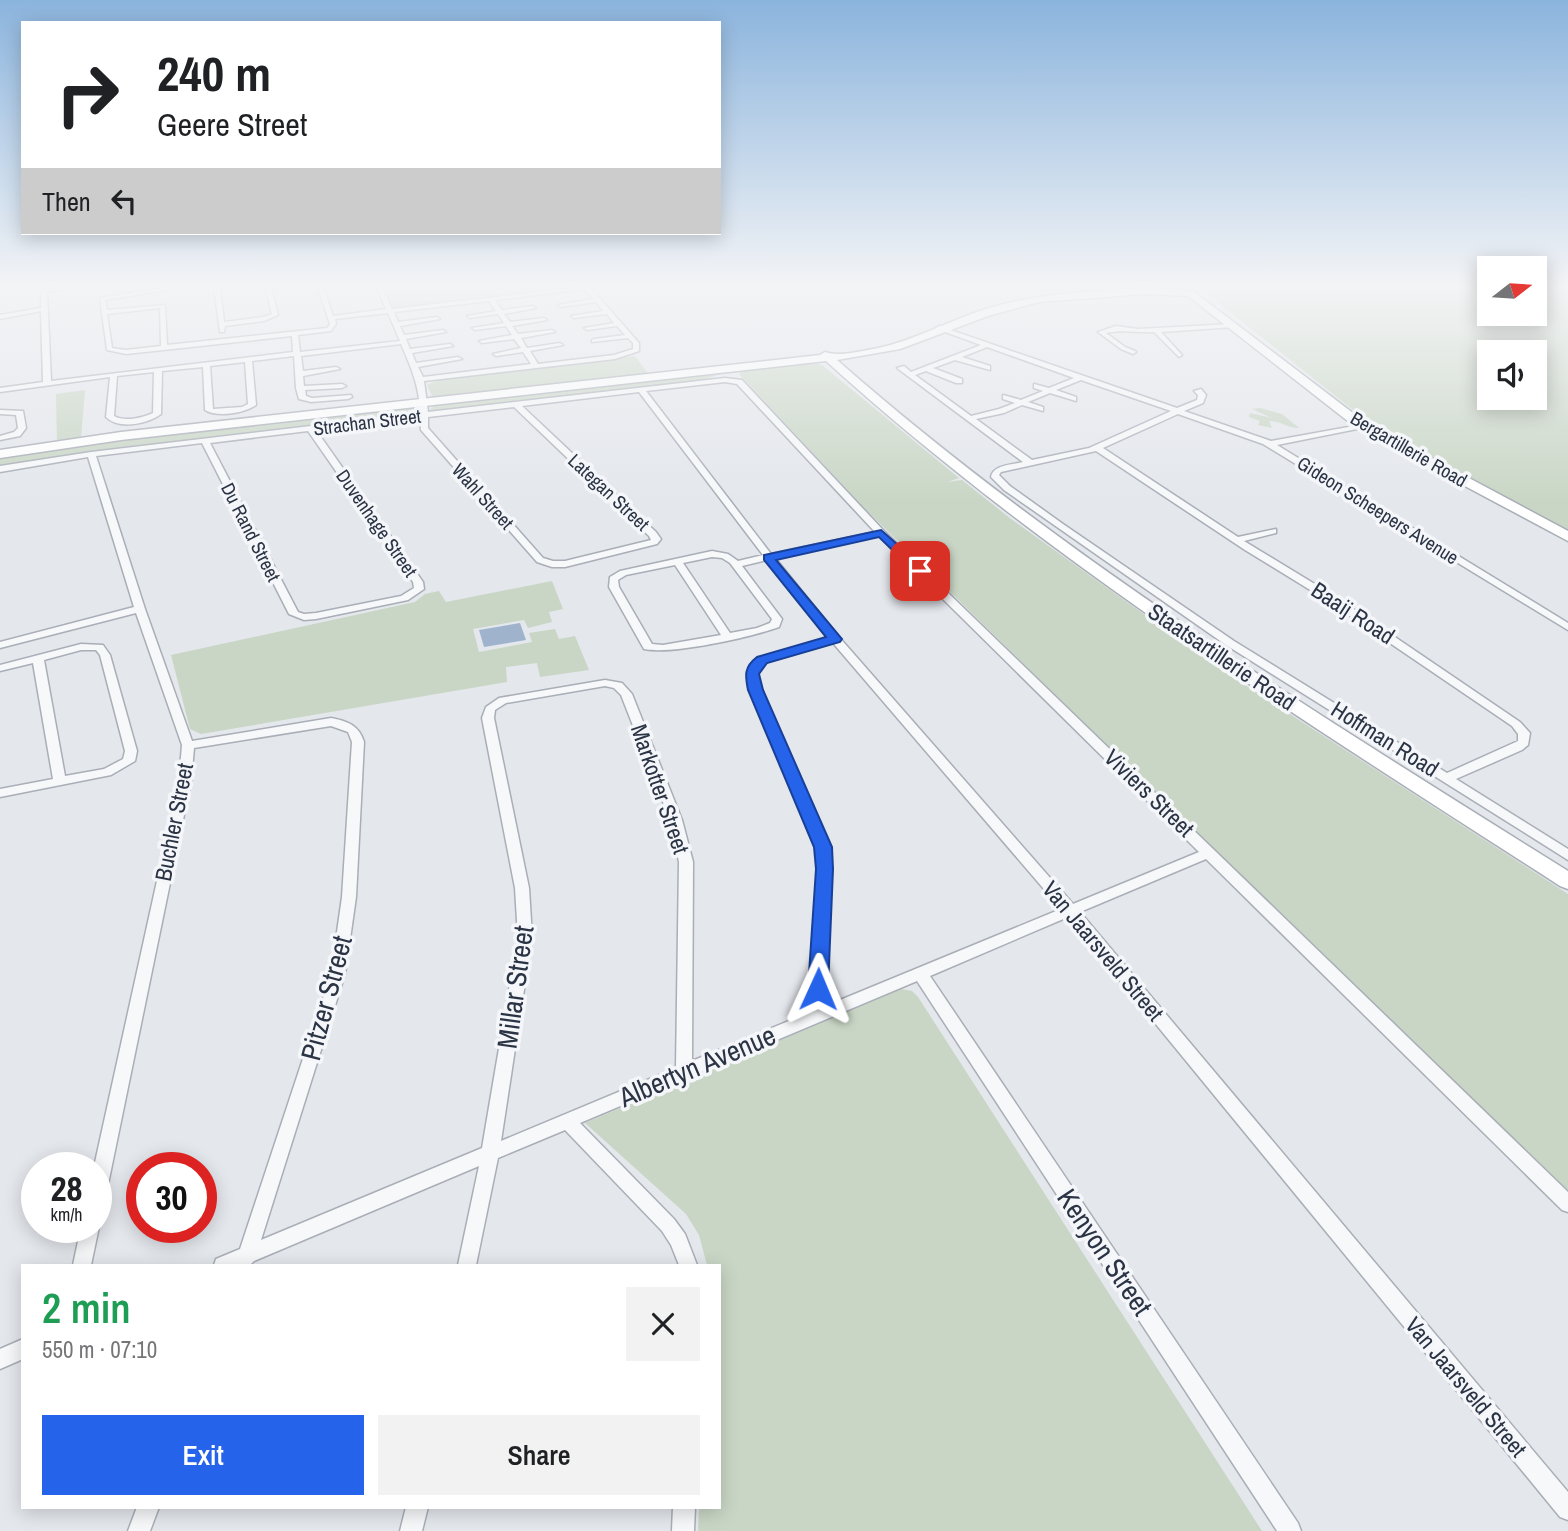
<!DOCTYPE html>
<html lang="en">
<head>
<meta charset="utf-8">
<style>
	body { margin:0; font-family:"Archivo Narrow",sans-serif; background:#f2f2f2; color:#202124; height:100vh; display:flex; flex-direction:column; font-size:26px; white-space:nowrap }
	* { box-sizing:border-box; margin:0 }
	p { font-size:23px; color:#757577 }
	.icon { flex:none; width:38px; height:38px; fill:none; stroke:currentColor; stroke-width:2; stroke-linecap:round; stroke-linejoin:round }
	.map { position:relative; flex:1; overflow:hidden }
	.details { position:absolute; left:21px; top:1264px; width:700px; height:245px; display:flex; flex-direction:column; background:#fff; border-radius:0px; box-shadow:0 4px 18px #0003 }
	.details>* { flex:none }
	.hud { position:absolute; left:21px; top:21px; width:700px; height:214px; border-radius:0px; box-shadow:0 4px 18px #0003; background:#fff; color:#202124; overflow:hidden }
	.needle { width:46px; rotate:73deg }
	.fabs { position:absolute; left:1477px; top:256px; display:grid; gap:14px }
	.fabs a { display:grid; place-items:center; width:70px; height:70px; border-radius:0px; background:#fff; box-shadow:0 4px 18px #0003; font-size:35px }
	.speed { position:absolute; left:21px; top:1152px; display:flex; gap:14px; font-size:35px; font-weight:700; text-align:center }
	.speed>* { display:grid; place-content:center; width:91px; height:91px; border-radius:50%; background:#fff; box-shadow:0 4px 18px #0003; line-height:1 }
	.speed small { font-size:18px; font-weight:400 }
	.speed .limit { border:10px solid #d22; background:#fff; color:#111 }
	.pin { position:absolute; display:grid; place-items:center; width:60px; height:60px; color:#fff; margin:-30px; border-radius:14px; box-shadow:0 4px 10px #0006 }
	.me { position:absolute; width:77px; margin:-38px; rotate:1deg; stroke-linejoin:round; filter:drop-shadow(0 0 5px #0008) }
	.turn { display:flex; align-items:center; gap:24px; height:147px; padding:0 21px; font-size:32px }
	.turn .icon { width:91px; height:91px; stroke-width:2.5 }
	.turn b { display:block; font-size:49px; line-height:60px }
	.then { display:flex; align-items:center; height:66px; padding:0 21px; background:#0003; gap:14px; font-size:26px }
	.round { display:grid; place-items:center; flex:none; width:74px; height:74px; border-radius:0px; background:#f2f2f2 }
	.headline { display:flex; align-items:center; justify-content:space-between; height:119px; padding:0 21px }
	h1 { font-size:42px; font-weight:600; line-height:52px; color:#1e9e55 }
	.button { display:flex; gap:14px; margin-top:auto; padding:14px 21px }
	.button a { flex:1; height:80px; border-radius:0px; background:#2563eb; color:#fff; font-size:28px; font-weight:600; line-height:80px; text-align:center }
	.button a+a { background:#f2f2f2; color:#202124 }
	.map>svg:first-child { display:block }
</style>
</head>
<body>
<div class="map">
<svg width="1568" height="1531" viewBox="0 0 1568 1531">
	<rect width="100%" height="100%" fill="#e4e7ec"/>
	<path fill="#c9d6c5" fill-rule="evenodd" d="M384,286H543V290L400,309L393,308Z
		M1197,286H1489V313H1535V286H1568V530L1377,429ZM1489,352H1535V397H1489Z
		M635,356L649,375L433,398L427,385L439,380Z
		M806,362L822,365L959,478L947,482L962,480L1011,519L1220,669L1568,894V1195L868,512L739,374L744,369Z
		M729,371L697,382L435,412L430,409L438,404Z
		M85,390L81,438L57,442L56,394Z
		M410,407L418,408V413L0,467V458L101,442Z
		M1260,408L1282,414L1299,428C1287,428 1281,421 1269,421L1272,428L1258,425L1260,421L1249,417L1250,413L1272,418L1252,409Z
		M552,581L563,609L549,612L552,622L528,628L524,620L473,629L479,652L532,642L529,633L555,629L559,639L575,636L589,670L540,677L537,663L506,667L507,682L201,734L190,729L171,655L415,602L425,594L439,591L446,602Z
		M901,989L912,991L918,997L1262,1531H698L699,1507H719V1265H707L699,1235L686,1214L585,1123Z"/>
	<path fill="#9fb4cc" d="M520,623L526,640L484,647L479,630Z"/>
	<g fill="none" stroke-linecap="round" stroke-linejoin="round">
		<defs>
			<path id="street" d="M34,286H41L44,289L78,286L47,292L51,381L293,352L292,336L126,354L107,350L100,298L173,286H190L105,300L107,310L165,305L167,345L327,328L330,324L317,286H323L333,316L386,309L376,286H382L392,309L589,286L639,343V351L615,359L424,381L428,412L725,378L742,380L884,531L1568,1192V1212L1562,1210L1206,859L1080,912L1568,1492V1520L1560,1517L1068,917L930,976L1298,1523L1301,1531H1277L917,981L580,1123L674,1219L685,1234L697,1265H679L671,1245L662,1231L565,1130L498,1158L476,1265H458L479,1166L254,1261L250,1265H214L216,1259L240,1249L331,974L342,897L352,742L348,732L331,726L194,748L191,781L105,1199L102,1205L96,1207V1167H94L179,781L182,745L136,613L0,648V642L134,607L88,457L0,472V466L91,452L420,413C420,388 411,367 401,344L301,356L303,371L336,367L340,369L303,376L304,386L342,384L346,386L342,388L305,390L306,396L312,398L351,395L352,397L348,399L311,402L299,399L296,388L294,356L252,361L256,405C245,413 217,418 205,410L203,367L162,371L161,414C147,424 119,430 106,417L110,377L0,392V388L43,382L41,311L0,319V315L41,308V293ZM584,289L593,299L558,305L561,307L596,302L603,311L571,316L574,318L607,314L614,323L584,328L587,330L617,326L625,335L594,339L592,340V342L628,338L633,343V349L614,355L538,364L530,351L563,345L560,343L527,348L521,338L555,332L552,330L518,334L512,326L547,320L544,318L510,322L504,314L536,308L533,306L502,310L495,300ZM489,301L496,311L467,316L470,318L498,314L504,323L472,328L475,330L506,326L512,335L479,341L482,343L514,339L521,348L493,354L496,356L523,352L531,364L423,377L418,367L462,359L458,357L416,363L412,353L453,346L450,344L410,349L406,339L446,332L443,330L404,335L400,326L440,319L437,317L398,322L394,312ZM160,308L161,346L126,350L112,348L107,314ZM388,313L400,341L300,352L298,335L331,331L336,324L335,319ZM245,362L248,404L242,407L213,409L210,366ZM154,372L153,413C142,418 125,422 114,416L117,376ZM725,382L737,384L875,532L771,554L646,391ZM639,392L763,555L738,561L728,554L712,551L620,571L610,577L609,587L644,649C672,655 751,637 779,627L782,619L742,566L767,560L828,638L758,658C745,666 746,676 750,690L816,847L818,869L810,976L813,1011L692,1061L693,862L682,820L632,694L622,683L605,680L499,698L486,707L482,718L515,888L518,937L482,1148L261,1240L345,974L356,897L364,742C359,725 347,721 331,718L192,741L145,609L96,456L202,443L289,614L304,620L316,619L408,600L424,589L423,582L316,430L420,418L421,430L537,562L552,567H565L657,544L661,539L656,532L522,406ZM514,407L649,536L651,540L565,561H553L543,558L428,428V417ZM308,431L413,582L414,588L401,596L316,613L304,614L298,612L210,443ZM879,536L1199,852L1073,904L839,637L775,558ZM712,557L722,558L730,563L772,619L770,623L757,628L730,633L683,563ZM675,565L721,635L663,645L652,644L619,587L618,580L626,575ZM833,643L1061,909L828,1005C822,952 835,900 830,847L762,690C758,679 755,670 766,662ZM605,686L614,688L621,695L670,820L679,862L676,1068L501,1141L532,937L529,888L494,718L495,710L506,703Z
				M214,286H220L224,322L263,317L272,314L265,286H271L278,315L264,321L225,326L224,332H220Z
				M1232,324L1234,325V327L1161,332L1181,354L1182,355L1179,357L1154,332C1138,333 1122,329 1106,333L1125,347L1135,351L1136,352L1133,354L1121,349L1098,332L1116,326L1138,329Z
				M939,326L1177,408L1197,400L1198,395L1194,391L1201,389L1206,395L1203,403L1184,411L1271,441L1365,424L1366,426L1362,428L1277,445L1568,623V630L1263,444L1178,414L1103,448L1238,537L1276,529V533L1244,541L1336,597L1520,722L1530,733L1528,745L1522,750L1456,779L1568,849V860L1226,645L1004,490L991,477C993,465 1011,465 1023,462L897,368L904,366L911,372L981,345L937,329L936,328ZM987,347L1074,378L1049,388L1034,384V388L1043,391L1021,400L1003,395V399L1015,403L999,409L971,416L915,375L926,371L956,383H962V379L933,368L955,360L990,370V366L962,357ZM1081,380L1171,411L1089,448L1032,460L976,419L1004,413L1022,405L1043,411V407L1028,402L1050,393L1076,401V397L1056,390ZM1096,451L1245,550L1328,601L1512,726L1518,734V741L1447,773L1234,641L1063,524L1010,486L999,475L1001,472Z
				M0,410L23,411L26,428L20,436L0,440V436L14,432L18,428L16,415L0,414Z
				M81,644L103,645L110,655L137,751L135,761L111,775L0,797V789L53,779L33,663L0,671V665ZM81,650H96L100,655L125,751L123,759L104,769L65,776L44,660Z
				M96,1221L99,1227L91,1265H73L81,1227H96Z
				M23,1339V1359L0,1369V1349Z
				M137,1507H159L150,1531H128Z
				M406,1507H428L422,1531H400Z
				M673,1507H695L694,1531H672Z"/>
			<path id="secondary" d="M1145,288L1193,291L1366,423L1568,531V541L1358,429L1188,296L1145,294L1039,302L988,316L900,349L837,360C1061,557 1316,713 1568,871V889L1560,886C1308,723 1050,564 826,361L121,440L0,458V450L121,432L820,355L825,352C840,357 862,351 878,348C911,341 943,324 974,313C1029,293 1088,292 1145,288Z"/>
		</defs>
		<use href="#street" stroke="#a9aeb7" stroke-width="3"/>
		<use href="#secondary" stroke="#a9aeb7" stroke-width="3"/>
		<use href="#street" fill="#f7f8fa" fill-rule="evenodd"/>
		<use href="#secondary" fill="#fff" fill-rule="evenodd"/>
	</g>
	<linearGradient id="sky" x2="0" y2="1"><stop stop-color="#8bb4dd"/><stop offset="0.57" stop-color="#f3f4f6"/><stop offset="1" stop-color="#f3f4f6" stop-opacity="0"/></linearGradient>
	<rect width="1568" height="501" fill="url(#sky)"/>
	<path fill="#2563eb" stroke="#184099" stroke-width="2" d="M881,530L924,568V573H916L879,537L776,560L842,639L840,642L767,663L759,674L763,690L832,847L833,869L828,989L825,994L818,996L811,994L808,989L816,869L814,847L748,690C745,675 744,667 757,657L826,637L764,560V555Z"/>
	<g text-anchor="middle" stroke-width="7" stroke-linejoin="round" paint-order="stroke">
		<g font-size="19" fill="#2b3445" stroke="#f4f6f9">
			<text transform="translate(367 422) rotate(-7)" y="7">Strachan Street</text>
			<text transform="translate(1409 449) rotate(30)" y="7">Bergartillerie Road</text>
			<text transform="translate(609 492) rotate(43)" y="7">Lategan Street</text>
			<text transform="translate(483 496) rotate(48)" y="7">Wahl Street</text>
			<text transform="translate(1378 510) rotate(32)" y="7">Gideon Scheepers Avenue</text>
			<text transform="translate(377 523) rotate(55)" y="7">Duvenhage Street</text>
			<text transform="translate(251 532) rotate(63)" y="7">Du Rand Street</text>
		</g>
		<g font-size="23" fill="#2b3445" stroke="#f4f6f9">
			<text transform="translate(1353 613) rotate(33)" y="8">Baaij Road</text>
			<text transform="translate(1222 657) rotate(34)" y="8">Staatsartillerie Road</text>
			<text transform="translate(1385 739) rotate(32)" y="8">Hoffman Road</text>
			<text transform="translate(660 789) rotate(71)" y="8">Markotter Street</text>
			<text transform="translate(1149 793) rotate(44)" y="8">Viviers Street</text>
			<text transform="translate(174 822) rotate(-79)" y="8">Buchler Street</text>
			<text transform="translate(1103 951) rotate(50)" y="8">Van Jaarsveld Street</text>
			<text transform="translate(1466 1387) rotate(50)" y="8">Van Jaarsveld Street</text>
		</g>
		<g font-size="28" fill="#2b3445" stroke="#f4f6f9">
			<text transform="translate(515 987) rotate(-82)" y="10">Millar Street</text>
			<text transform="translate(326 998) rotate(-75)" y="10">Pitzer Street</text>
			<text transform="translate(697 1066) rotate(-23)" y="10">Albertyn Avenue</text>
			<text transform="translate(1105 1252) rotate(56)" y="10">Kenyon Street</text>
		</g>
	</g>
</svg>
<div class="fabs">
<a><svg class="needle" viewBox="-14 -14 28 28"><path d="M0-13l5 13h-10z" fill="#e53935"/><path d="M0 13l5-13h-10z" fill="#757577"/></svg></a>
<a><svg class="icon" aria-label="sound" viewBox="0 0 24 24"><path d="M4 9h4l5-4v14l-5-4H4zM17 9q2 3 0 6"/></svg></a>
</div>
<div class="speed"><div>28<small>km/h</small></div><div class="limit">30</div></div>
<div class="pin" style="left:920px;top:571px;background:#d93025"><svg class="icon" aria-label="arrive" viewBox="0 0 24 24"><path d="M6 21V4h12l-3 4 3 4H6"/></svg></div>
<svg class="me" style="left:818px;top:989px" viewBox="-20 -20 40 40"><path d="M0-17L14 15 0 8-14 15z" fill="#2563eb" stroke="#fff" stroke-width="4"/></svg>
<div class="hud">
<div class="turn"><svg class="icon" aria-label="right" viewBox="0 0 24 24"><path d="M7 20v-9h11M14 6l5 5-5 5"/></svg><div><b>240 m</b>Geere Street</div></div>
<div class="then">Then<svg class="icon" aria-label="left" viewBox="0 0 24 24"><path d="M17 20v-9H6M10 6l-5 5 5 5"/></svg></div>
</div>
<section class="details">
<div class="headline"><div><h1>2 min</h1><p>550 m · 07:10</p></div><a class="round"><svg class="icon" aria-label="close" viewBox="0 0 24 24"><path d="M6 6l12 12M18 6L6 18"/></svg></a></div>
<div class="button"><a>Exit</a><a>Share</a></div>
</section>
</div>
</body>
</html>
